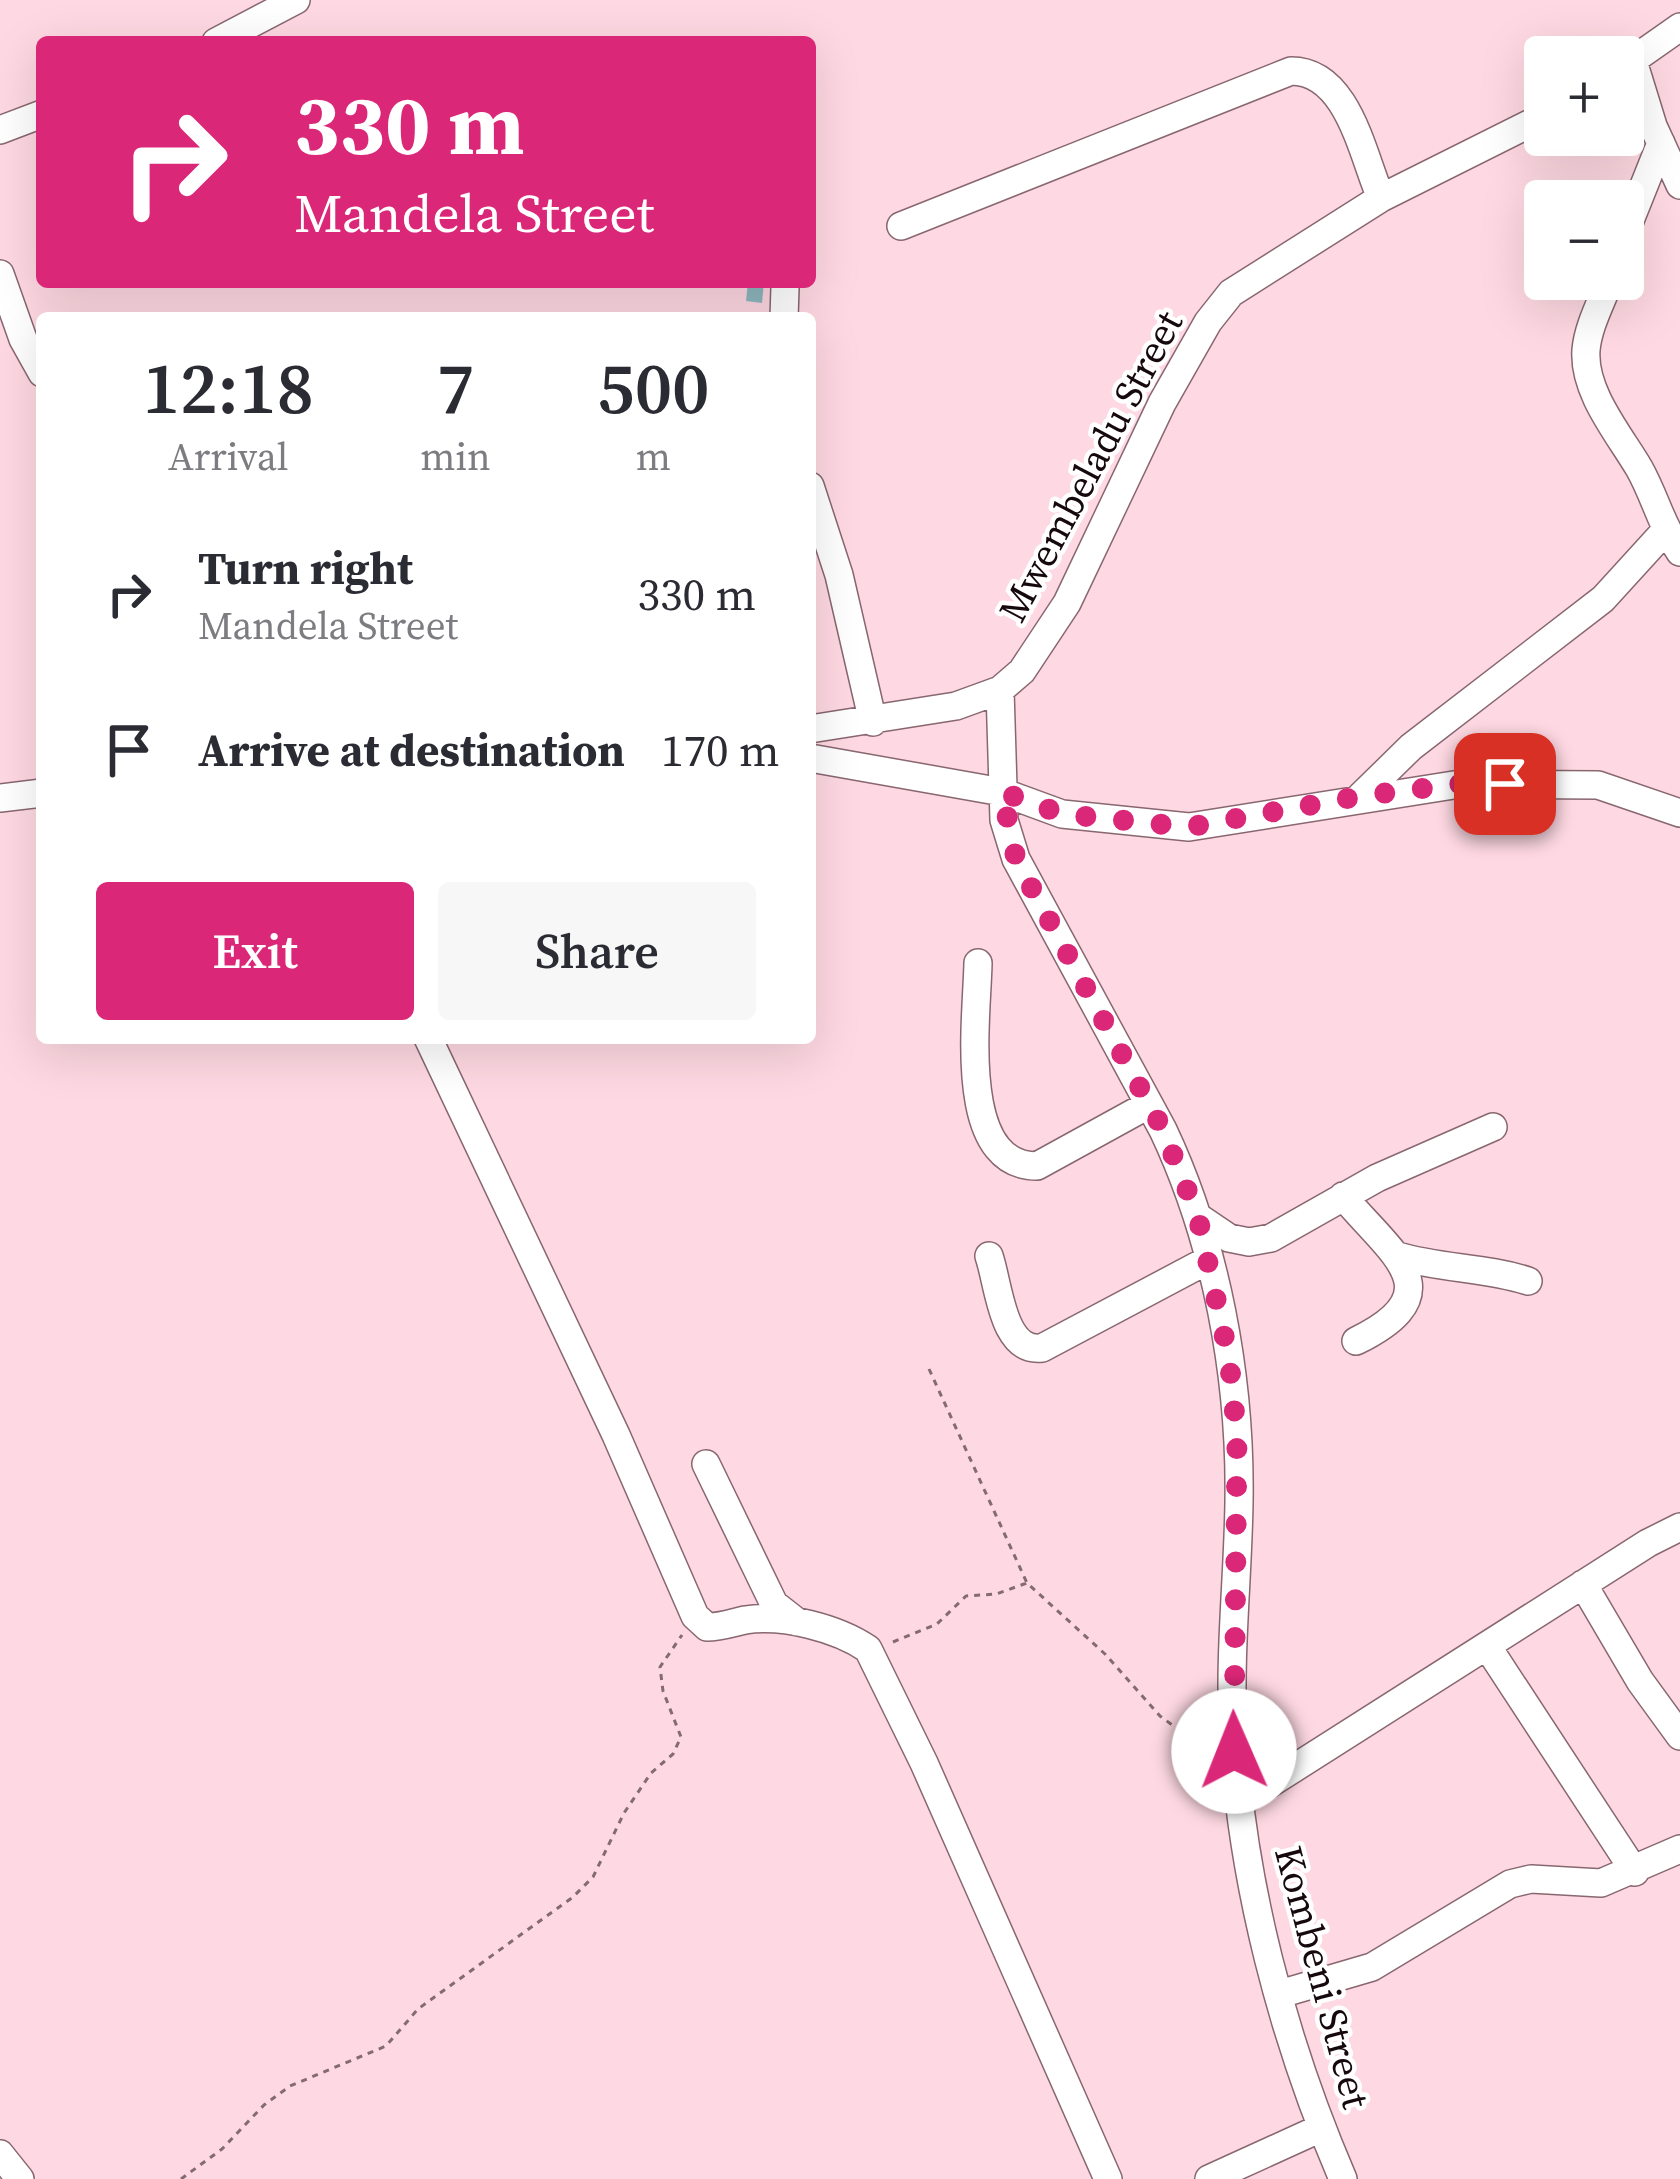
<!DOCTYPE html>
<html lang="en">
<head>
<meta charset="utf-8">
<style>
	body { margin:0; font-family:"Source Serif 4",serif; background:#f7f7f7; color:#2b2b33; height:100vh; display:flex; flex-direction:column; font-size:45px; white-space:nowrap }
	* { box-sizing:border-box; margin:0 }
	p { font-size:39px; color:#7c7c81 }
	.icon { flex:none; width:66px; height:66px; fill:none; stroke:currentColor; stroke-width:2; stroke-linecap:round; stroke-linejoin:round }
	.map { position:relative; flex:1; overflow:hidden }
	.side { position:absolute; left:36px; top:312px; width:780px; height:732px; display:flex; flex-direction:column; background:#fff; border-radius:12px; box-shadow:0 12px 48px #0002 }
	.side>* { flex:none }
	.top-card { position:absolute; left:36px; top:36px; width:780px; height:252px; border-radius:12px; box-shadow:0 12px 48px #0002; background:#db2777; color:#fff; overflow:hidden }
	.controls { position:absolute; left:1524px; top:36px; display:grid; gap:24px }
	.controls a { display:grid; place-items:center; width:120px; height:120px; border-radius:12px; background:#fff; box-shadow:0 12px 48px #0002; font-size:60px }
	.pin { position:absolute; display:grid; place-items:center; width:102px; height:102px; color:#fff; margin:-51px; border-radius:24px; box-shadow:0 6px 18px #0006 }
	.me { position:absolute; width:132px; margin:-66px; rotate:359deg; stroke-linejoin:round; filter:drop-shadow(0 0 9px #0008) }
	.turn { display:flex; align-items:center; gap:42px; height:252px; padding:0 60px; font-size:54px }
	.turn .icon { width:156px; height:156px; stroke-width:2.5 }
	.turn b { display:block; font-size:84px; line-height:102px }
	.eta { display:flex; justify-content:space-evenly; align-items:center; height:204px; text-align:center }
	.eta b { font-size:72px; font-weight:600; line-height:84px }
	.button { display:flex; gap:24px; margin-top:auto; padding:24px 60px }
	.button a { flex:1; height:138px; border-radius:12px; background:#db2777; color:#fff; font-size:48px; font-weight:600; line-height:138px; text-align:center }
	.button a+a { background:#f7f7f7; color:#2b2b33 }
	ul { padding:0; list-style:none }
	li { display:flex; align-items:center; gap:36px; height:156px; padding:0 60px }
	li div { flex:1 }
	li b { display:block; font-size:45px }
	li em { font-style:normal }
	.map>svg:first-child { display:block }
</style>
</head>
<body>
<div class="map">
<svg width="1680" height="2179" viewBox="0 0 1680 2179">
	<rect width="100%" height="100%" fill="#fed8e2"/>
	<path fill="#8eb7be" d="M748,282H764L762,303L746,301Z"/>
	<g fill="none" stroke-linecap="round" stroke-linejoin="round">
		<defs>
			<path id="minor" d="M216,42L296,0
				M1633,61L1653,126L1680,185
				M1623,67L1680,27
				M0,130L42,114
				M901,226L1291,71C1348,71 1362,154 1381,198
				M1623,238L1661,143
				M0,274L23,339L42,373
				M1610,279C1602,301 1588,326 1586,350C1583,392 1619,434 1639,468C1655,496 1661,525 1680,552
				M784,318L785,287
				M810,486L839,575L873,722
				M1000,690L1004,820L1016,859L1163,1130C1216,1242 1241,1377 1239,1502C1238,1577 1229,1654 1233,1729C1241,1881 1283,2040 1343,2179
				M810,729L956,706L1000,690L1022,671L1067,603L1162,403L1208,322L1231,293L1381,198L1545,116
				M810,758L1002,792L1062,814L1189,827L1460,784L1598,785L1680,813
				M1361,796L1411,747L1603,599L1665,531
				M0,798L42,793
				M978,963C977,1018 956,1166 1037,1166L1148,1105
				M428,1038L616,1435L695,1616L707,1627C721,1627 731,1623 745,1620C783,1614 837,1628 868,1649L924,1763L1108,2179
				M1343,1196C1391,1254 1456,1292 1356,1341
				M1198,1217L1229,1238L1249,1242L1271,1238L1377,1178L1493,1127
				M989,1256C999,1285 1002,1353 1042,1348L1208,1260
				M1398,1256C1441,1269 1485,1267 1528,1281
				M706,1464L774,1604L797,1622
				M1583,1584L1640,1681L1680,1736
				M1487,1646L1635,1872
				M1241,1802L1648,1543L1680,1527
				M1280,1994L1372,1967L1510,1884L1531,1879L1601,1883L1680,1849
				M0,2154L20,2179
				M1209,2179L1321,2128"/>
		</defs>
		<use href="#minor" stroke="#886770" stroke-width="30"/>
		<path stroke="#846b72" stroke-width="3" stroke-dasharray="6 6" stroke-linecap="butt" d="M929,1369L1027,1583L1105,1654L1160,1716L1209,1752
			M893,1642L937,1624L966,1596L996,1594L1027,1583
			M181,2179L222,2149L264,2105L290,2086L386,2046L418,2009L573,1897L593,1877L624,1813L651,1773L673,1754L681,1737L663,1691L660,1667L682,1635"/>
		<use href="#minor" stroke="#fff" stroke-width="27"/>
	</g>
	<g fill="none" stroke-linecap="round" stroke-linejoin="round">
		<path stroke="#db2777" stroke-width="21" stroke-dasharray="0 37.8" d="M1234,1751L1237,1437L1229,1358L1198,1217L1163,1130L1016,859L1002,792L1062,814L1189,827L1361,796L1460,784H1505"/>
	</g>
	<g text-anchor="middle" stroke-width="9" stroke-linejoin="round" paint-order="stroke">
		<g font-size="39" fill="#16090d" stroke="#fff">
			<text transform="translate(1090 466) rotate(-62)" y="14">Mwembeladu Street</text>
			<text transform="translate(1323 1977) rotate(75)" y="14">Kombeni Street</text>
		</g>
	</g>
</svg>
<div class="controls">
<a>+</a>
<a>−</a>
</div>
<div class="pin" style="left:1505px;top:784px;background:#d93025"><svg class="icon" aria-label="arrive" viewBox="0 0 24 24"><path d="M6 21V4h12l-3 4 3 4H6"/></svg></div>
<svg class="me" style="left:1234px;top:1751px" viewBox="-20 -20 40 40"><circle r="19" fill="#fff"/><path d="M0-13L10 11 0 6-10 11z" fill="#db2777"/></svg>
<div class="top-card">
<div class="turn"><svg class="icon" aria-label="right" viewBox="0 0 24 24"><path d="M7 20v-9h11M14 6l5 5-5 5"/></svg><div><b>330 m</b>Mandela Street</div></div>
</div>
<section class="side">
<div class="eta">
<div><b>12:18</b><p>Arrival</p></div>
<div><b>7</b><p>min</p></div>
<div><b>500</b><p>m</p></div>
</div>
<ul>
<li><svg class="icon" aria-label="right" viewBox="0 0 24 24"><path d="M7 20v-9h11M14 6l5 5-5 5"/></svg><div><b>Turn right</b><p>Mandela Street</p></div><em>330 m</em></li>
<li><svg class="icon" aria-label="arrive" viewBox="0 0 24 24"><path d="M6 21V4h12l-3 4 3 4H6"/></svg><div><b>Arrive at destination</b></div><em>170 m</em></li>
</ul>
<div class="button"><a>Exit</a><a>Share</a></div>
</section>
</div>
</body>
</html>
